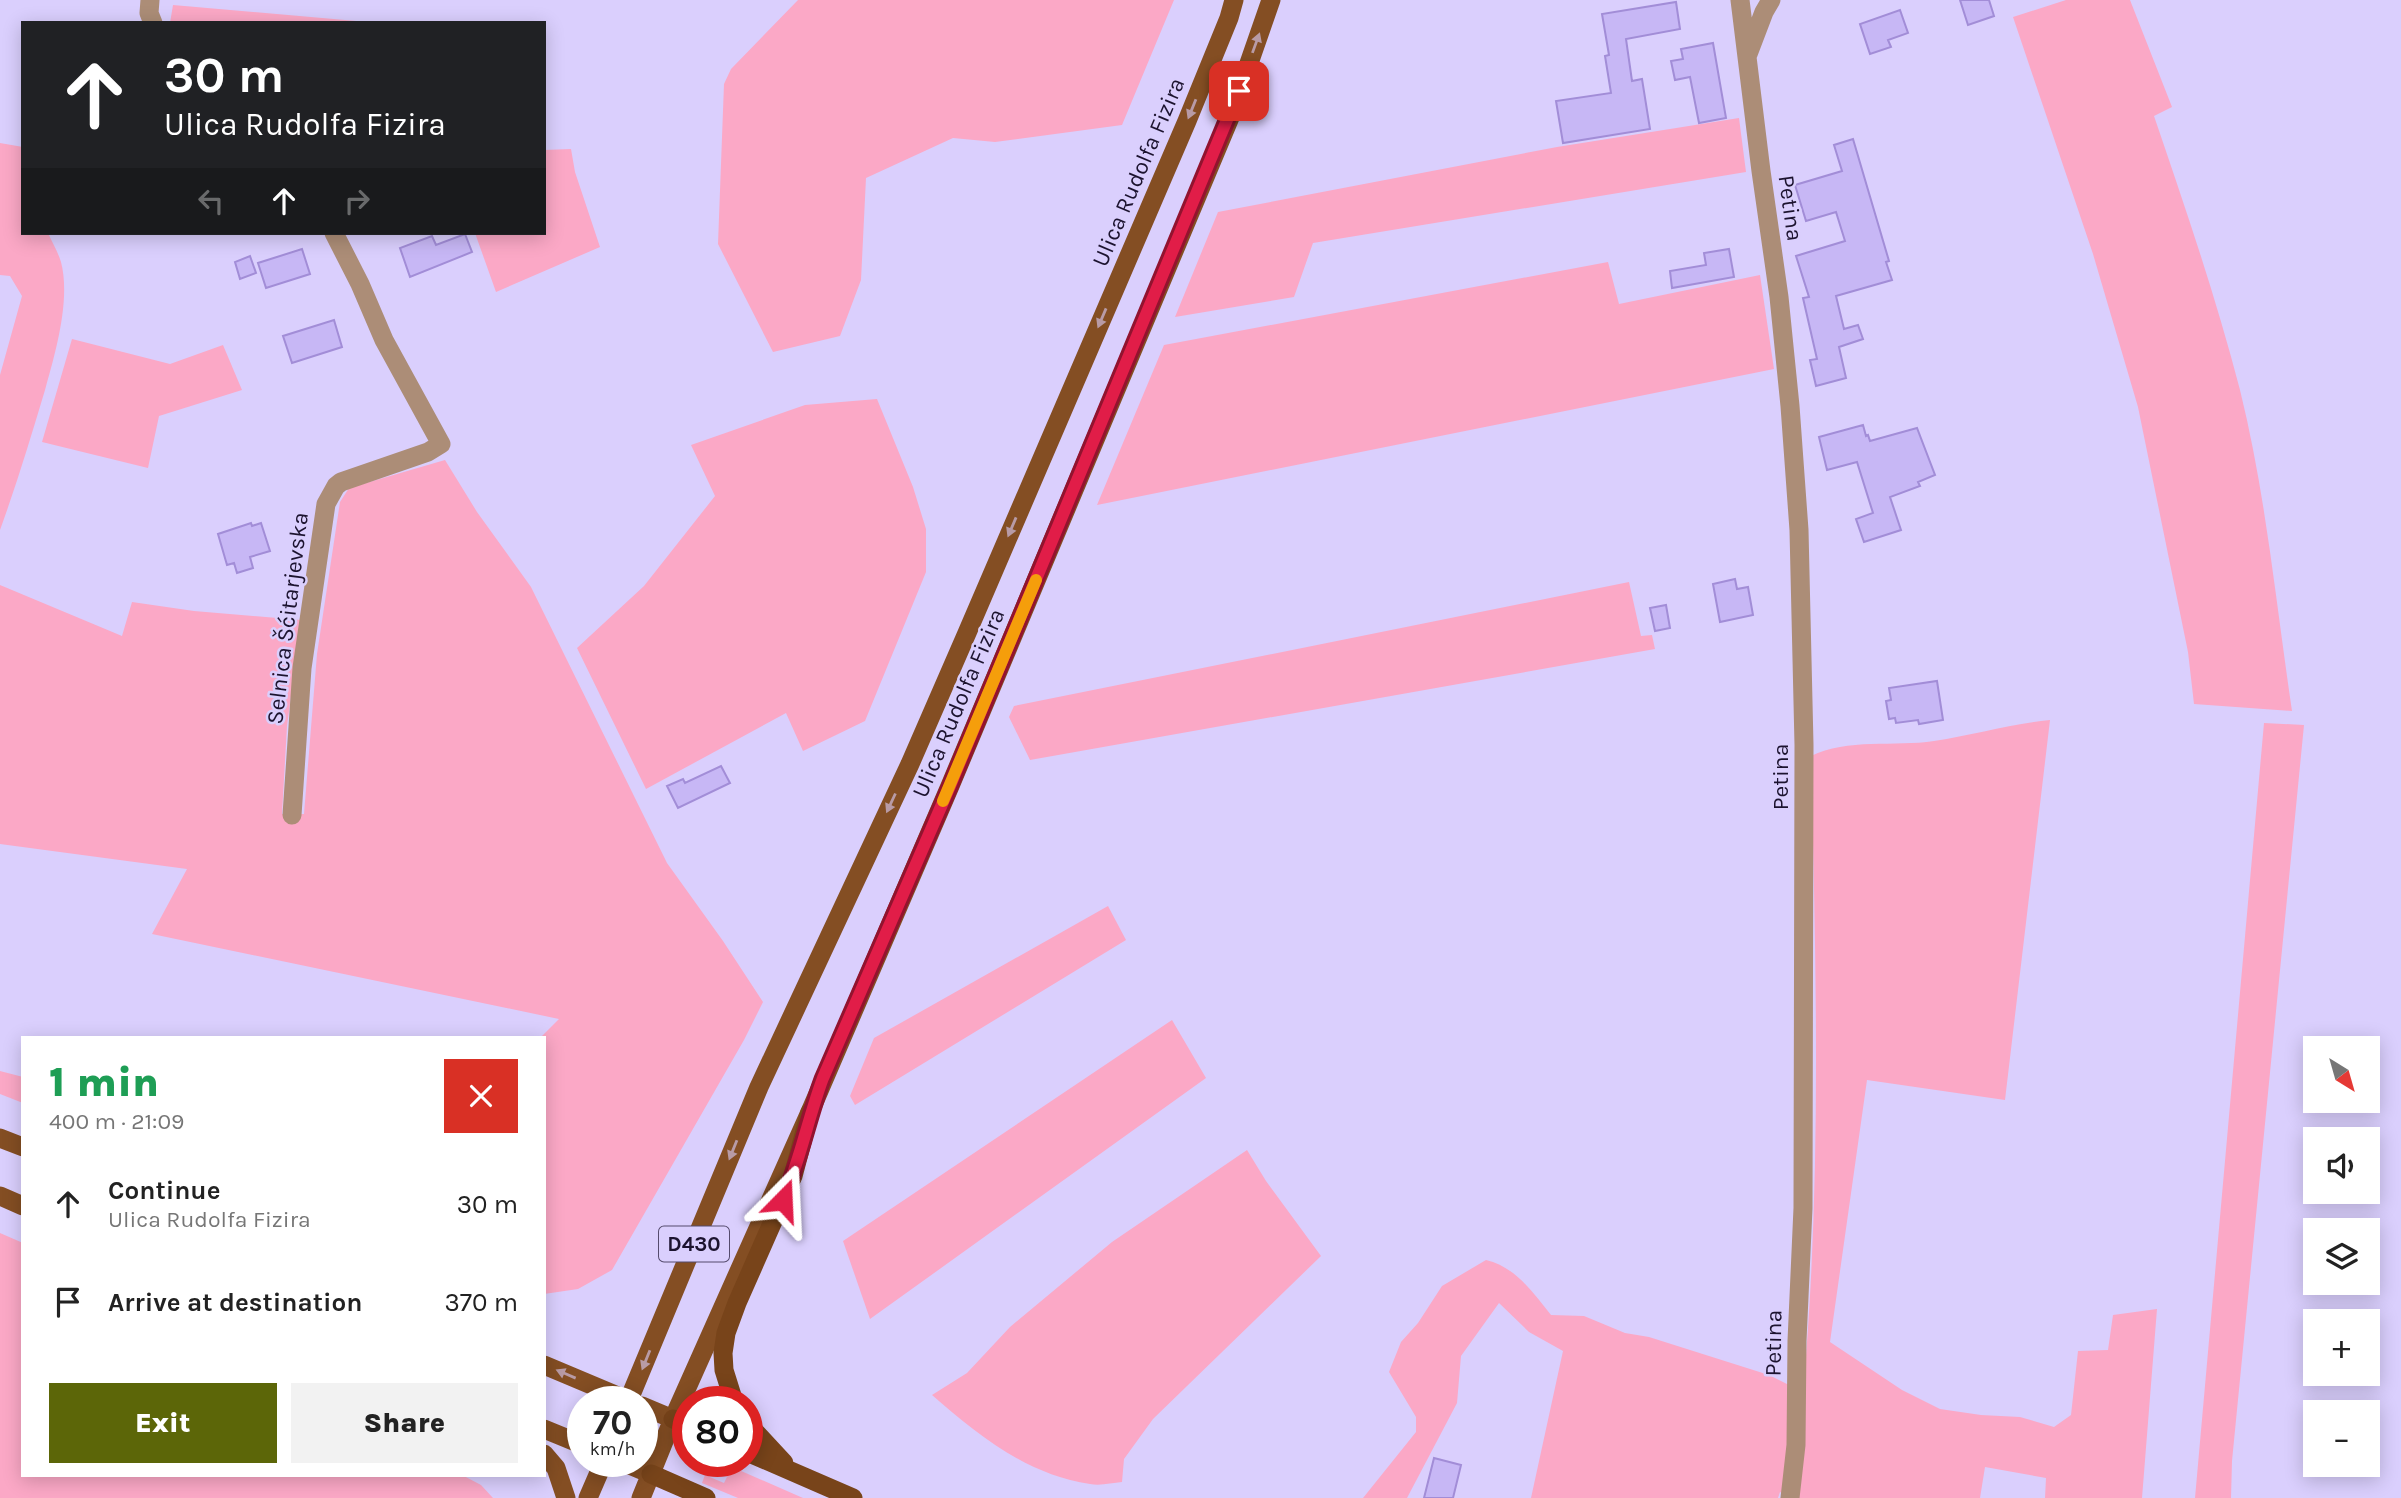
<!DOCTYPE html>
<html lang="en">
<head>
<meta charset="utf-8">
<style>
	body { margin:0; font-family:Karla,sans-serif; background:#f2f2f2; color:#222; height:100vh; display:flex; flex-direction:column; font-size:26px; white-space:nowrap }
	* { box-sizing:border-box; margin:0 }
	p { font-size:23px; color:#767676 }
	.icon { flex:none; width:38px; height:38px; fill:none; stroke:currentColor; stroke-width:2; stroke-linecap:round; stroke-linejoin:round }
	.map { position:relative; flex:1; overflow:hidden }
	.sheet { position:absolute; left:21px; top:1036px; width:525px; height:441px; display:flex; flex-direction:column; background:#fff; border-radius:0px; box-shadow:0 4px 18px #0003 }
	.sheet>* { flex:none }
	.guide { position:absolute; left:21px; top:21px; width:525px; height:214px; border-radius:0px; box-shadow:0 4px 18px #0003; background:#202124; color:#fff; overflow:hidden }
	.needle { width:46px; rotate:143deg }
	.buttons { position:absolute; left:2303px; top:1036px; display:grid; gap:14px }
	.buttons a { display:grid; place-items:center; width:77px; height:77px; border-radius:0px; background:#fff; box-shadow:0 4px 18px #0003; font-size:35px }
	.speed { position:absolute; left:567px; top:1386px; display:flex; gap:14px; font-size:35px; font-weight:700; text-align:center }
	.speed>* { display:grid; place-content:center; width:91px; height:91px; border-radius:50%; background:#fff; box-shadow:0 4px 18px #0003; line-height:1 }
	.speed small { font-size:18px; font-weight:400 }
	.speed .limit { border:10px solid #d22; background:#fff; color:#111 }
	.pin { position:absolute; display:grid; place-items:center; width:60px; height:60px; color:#fff; margin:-30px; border-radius:14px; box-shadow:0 4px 10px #0006 }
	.me { position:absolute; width:77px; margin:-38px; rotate:21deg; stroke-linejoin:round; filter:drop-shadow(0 0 5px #0008) }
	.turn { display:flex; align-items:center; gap:24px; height:147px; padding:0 28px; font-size:32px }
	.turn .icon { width:91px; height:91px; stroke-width:2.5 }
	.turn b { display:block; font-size:49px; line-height:60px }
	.lanes { display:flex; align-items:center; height:66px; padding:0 28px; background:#0003; justify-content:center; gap:35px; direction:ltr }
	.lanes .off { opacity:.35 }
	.round { display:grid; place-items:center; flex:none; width:74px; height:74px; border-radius:0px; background:#f2f2f2 }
	.overview { display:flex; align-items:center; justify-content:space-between; height:119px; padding:0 28px }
	h1 { font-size:42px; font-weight:800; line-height:52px; color:#1e9e55 }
	.cta { display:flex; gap:14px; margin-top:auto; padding:14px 28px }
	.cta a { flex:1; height:80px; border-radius:0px; background:#5c6608; color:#fff; font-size:28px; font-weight:800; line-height:80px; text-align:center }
	.cta a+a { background:#f2f2f2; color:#222 }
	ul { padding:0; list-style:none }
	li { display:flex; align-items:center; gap:21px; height:98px; padding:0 28px }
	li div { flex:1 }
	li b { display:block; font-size:26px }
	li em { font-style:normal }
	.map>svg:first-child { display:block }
</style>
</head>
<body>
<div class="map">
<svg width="2401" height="1498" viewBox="0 0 2401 1498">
	<rect width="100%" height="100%" fill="#dacffd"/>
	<path fill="#fba8c6" d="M798,0H1174L1122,125L995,142L953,138L866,178L861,280L840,336L773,352L718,244L724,84L731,69Z
		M2066,0H2130L2172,107L2154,116C2185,207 2216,297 2240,390C2266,495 2276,604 2292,711L2194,704L2188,652L2138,407L2093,254L2013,17Z
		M173,5L379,23H170Z
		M1739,118L1746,172L1313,243L1294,297L1175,317L1218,212L1557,147Z
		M0,143L23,147V233H48C52,242 58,252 61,262C71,300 55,354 45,390C31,437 17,483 0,530V375L22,296L10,276L0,275Z
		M571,149L575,172L600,247L496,292L475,233H544V150Z
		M1608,262L1619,304L1760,275L1774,369L1097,505L1164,345Z
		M72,339L170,364L223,345L242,390L159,416L148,468L42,442Z
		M877,399L913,487L926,529V572L865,721L803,751L786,713L646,789L577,648L644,586L715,496L691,445L805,405Z
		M445,460L477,512L531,587L667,863L723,941L763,1002L744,1040L612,1270L578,1289L544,1294V1038H540L559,1019L152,934L187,869L0,844V585L122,636L132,602L194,611L301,620L287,726L282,814H304L317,654L340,502L349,488Z
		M1629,582L1641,636L1652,635L1655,649L1030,760L1009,717L1014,706Z
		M2050,720L2005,1100L1867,1080L1830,1342L1902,1390L1940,1409L1981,1415L2020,1417L2054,1427L2071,1415L2078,1351L2108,1350L2113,1315L2157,1309L2142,1498H2045L2046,1478L1985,1467L1980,1498H1791L1780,1492L1778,1498H1531L1563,1351L1529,1332L1499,1303L1461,1356L1457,1403L1407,1498H1363L1416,1432V1417L1389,1372L1401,1342L1418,1323L1442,1286L1486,1260C1516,1267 1533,1293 1551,1315L1584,1316L1625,1333L1649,1337L1769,1375L1803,1392C1822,1181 1816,968 1811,756C1847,738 1895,747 1934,741C1973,735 2011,724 2050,720Z
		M2264,723L2304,725L2232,1461L2231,1498H2195Z
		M1108,906L1126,940L855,1105L850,1096L874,1038Z
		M1172,1020L1206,1078L870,1319L843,1241Z
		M0,1071L23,1077V1103L0,1094Z
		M1247,1150L1266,1181L1321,1256L1153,1419L1124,1459L1122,1482C1112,1483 1100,1486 1090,1484C1027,1475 978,1435 932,1395L967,1373L1010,1327L1112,1242Z
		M0,1233L23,1243V1475H462L481,1485L493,1498H0Z
		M732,1467L803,1498H738L702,1483L705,1475L724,1483Z"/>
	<path fill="#c7b7f5" stroke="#a28dd7" stroke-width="2" d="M1960,0H1989L1994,16L1968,25Z
		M1676,2L1680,29L1626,39L1632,81L1642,79L1650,129L1563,143L1556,101L1611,93L1605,56L1609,55L1602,14Z
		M1900,10L1908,33L1888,40L1891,47L1870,54L1860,24Z
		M1713,43L1726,118L1699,123L1690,77L1675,80L1671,61L1683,59L1681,49Z
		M1853,139L1889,261L1886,262L1892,280L1836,296L1844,329L1858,325L1863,339L1839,347L1846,378L1816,386L1810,360L1817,359L1803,298L1809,297L1796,256L1845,241L1836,212L1806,221L1795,185L1842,171L1834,145Z
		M465,234L472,252L410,277L400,248L432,236L436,245Z
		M302,249L310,274L266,288L258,263Z
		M1729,249L1734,277L1672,288L1670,271L1706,265L1704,253Z
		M250,256L256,273L240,279L235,262Z
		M334,320L342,347L292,363L283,336Z
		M1863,425L1866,436L1868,435L1870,441L1917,428L1935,475L1918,482L1920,486L1890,497L1901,530L1864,542L1856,519L1873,513L1857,462L1827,470L1819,437Z
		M251,523L252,526L261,523L270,551L250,557L253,568L237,573L234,563L227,565L218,534Z
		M1735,579L1737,589L1748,587L1753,615L1720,622L1713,584Z
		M1666,605L1670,628L1655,631L1650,608Z
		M1937,681L1943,720L1919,724L1918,720L1896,723L1895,718L1889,719L1886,701L1891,700L1889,688Z
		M721,766L730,783L678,808L667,786L683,779L685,783Z
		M1434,1458L1461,1465L1453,1498H1424Z"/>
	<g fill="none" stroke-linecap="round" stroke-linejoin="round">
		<path stroke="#ac8d77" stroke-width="19" d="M150,0L149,13L153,23
			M1740,0L1761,171L1779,297L1790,406L1799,530L1804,745L1803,1208L1797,1341L1796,1445L1790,1498
			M1748,54L1764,12L1771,0
			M292,815L302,668L326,504L336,486L341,482L428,452L441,444L384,340L360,284L334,233"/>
		<path stroke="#844e23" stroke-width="19" d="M0,1138L23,1147
			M0,1196L23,1206
			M544,1365L632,1402
			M628,1402L759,1087L910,764L967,633L1187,121L1229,18L1234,0
			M642,1406L673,1419
			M544,1429L583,1445
			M544,1454L556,1468L566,1498
			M620,1461L651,1474
			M588,1498L604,1461
			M641,1498L673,1419L810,1112L950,786L1231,115L1271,0"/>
		<path stroke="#78441a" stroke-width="19" d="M734,1402L724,1370L723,1353L726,1333L737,1303L793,1176L810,1112
			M673,1419L688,1425
			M747,1423L784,1463
			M747,1452L853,1498
			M651,1474L706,1498"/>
	</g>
	<defs><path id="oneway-solid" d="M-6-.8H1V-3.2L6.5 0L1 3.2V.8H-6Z" transform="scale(1.75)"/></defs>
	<g fill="#b89ba6">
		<use href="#oneway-solid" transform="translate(1256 43) rotate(-70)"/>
		<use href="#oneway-solid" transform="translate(1192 109) rotate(112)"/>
		<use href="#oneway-solid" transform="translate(1102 318) rotate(113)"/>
		<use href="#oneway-solid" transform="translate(1012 527) rotate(113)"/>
		<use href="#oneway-solid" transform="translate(891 803) rotate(115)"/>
		<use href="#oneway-solid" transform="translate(733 1150) rotate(112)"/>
		<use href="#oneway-solid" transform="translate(646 1360) rotate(112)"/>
		<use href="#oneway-solid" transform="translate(566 1374) rotate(-157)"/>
	</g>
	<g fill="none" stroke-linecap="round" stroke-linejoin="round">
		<defs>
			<path id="route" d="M783,1200C800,1161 808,1118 823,1078L950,786L1239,91"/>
		</defs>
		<use href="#route" stroke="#92132f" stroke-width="18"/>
		<use href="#route" stroke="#e11d48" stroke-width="12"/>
		<path stroke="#f59e0b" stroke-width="12" d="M943,801L1036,580"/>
	</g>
	<g text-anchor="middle" stroke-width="5" stroke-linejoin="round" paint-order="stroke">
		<rect fill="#dacffd" stroke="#554b6d" stroke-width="2" x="659" y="1226.5" width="70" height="35" rx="5"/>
		<g font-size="21" font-weight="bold" fill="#1c132f">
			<text x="694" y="1251">D430</text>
		</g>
		<g font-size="23" fill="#1c132f" stroke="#dacffd">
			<text transform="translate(1138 172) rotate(-67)" y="8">Ulica Rudolfa Fizira</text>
			<text transform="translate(1791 208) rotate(82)" y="8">Petina</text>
			<text transform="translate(287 618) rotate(-83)" y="8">Selnica Šćitarjevska</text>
			<text transform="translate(958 703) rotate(-67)" y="8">Ulica Rudolfa Fizira</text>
			<text transform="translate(1780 777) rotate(-90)" y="8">Petina</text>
			<text transform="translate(1773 1343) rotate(-89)" y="8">Petina</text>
		</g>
	</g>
</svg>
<div class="buttons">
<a><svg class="needle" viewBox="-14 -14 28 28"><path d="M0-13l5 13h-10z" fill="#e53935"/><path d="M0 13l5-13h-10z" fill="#767676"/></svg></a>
<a><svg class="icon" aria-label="sound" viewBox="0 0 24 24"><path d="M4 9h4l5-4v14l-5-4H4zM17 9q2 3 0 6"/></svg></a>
<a><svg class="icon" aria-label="layers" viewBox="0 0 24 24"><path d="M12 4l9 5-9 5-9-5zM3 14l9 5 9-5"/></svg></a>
<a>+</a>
<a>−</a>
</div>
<div class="speed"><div>70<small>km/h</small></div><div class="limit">80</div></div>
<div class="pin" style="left:1239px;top:91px;background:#d93025"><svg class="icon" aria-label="arrive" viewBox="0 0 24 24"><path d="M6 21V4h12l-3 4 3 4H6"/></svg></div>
<svg class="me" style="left:783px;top:1200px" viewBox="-20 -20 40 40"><path d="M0-17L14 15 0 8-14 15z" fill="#e11d48" stroke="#fff" stroke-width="4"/></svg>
<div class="guide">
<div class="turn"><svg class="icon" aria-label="ahead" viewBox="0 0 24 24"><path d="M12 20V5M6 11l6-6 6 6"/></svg><div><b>30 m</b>Ulica Rudolfa Fizira</div></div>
<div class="lanes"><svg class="icon off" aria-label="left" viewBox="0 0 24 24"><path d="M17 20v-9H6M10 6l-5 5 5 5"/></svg><svg class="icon" aria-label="ahead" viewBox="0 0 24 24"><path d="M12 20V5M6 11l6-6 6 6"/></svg><svg class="icon off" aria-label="right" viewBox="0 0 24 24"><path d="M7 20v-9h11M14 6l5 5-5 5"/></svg></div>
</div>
<section class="sheet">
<div class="overview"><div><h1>1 min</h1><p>400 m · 21:09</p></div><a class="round" style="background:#d93025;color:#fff"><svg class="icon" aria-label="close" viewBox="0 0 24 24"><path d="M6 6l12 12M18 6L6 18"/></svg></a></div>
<ul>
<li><svg class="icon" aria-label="ahead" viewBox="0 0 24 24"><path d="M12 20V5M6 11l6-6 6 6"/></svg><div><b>Continue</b><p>Ulica Rudolfa Fizira</p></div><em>30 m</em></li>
<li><svg class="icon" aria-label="arrive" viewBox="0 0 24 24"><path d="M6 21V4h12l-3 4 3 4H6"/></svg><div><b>Arrive at destination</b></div><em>370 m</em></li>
</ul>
<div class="cta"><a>Exit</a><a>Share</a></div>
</section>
</div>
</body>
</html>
